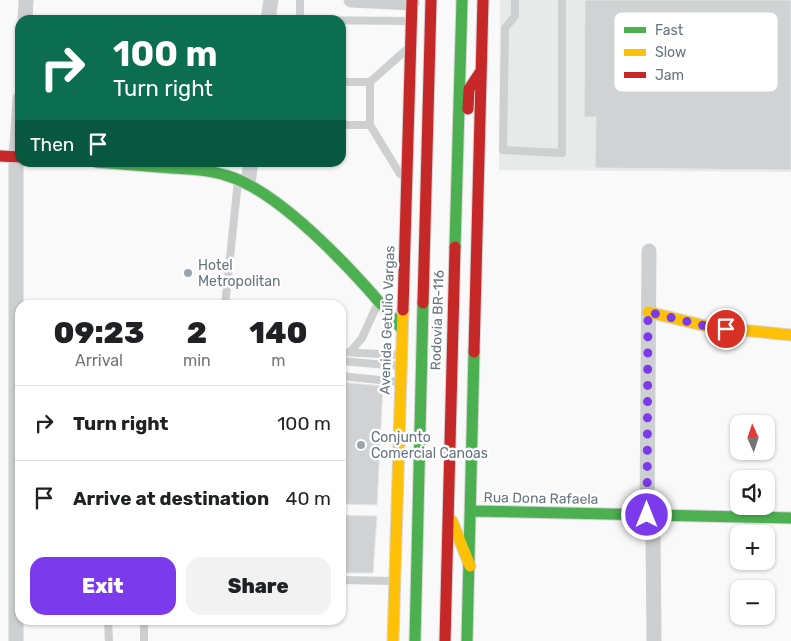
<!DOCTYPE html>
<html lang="en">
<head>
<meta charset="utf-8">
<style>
	body { margin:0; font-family:Rubik,sans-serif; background:#f2f2f2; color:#202124; height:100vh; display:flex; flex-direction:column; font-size:19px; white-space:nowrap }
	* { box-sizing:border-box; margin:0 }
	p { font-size:16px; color:#757577 }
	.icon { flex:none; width:28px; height:28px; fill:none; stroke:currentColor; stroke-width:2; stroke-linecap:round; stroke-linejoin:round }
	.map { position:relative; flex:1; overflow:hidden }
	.panel { position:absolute; left:15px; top:300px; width:331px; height:325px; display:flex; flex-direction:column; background:#fff; border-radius:15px; box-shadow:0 1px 4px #0004 }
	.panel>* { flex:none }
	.banner { position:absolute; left:15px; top:15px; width:331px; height:152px; border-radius:15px; box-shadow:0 1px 4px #0004; background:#0b6e4f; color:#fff; overflow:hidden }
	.needle { width:32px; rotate:357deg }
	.controls { position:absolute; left:730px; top:415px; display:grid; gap:10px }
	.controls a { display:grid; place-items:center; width:45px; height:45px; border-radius:10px; background:#fff; box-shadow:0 1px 4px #0004; font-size:25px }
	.pin { position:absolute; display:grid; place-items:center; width:42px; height:42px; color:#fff; margin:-21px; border:2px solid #fff; border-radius:50%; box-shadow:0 1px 5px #0007 }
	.me { position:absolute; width:55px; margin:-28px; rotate:0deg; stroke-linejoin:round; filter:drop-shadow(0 0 4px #0008) }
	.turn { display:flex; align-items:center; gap:18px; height:105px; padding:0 15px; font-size:22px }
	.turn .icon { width:65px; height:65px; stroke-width:2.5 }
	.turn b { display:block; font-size:35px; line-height:42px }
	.then { display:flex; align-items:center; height:48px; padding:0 15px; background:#0003; gap:10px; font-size:19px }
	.eta { display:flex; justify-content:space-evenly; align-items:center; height:85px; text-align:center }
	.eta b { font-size:30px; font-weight:800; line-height:35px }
	.cta { display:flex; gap:10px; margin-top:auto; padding:10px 15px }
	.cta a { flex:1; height:58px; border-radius:15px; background:#7c3aed; color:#fff; font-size:20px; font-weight:800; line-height:58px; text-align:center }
	.cta a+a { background:#f2f2f2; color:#202124 }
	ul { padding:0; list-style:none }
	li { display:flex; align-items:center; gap:15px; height:75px; padding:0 15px; border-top:1px solid #e0e0e0 }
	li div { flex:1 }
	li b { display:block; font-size:19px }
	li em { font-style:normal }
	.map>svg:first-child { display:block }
</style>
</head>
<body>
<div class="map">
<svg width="791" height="641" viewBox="0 0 791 641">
	<rect width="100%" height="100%" fill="#f9f9f9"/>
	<path fill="#e8e9e9" d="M500,0H791V172L499,170Z"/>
	<path fill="#d0d2d3" stroke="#e8e8e8" d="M585,0H791V170L595,168L596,117H584Z
		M341,382L383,386L377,505L341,504Z
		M341,515L377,516L373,573H341Z"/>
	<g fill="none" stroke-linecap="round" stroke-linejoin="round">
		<defs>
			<path id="fast" d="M96,162C121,164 147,166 172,168C191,169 210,170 228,176C284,193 364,282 401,328
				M455,247L462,0
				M471,511L791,518
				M415,641L423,303
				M467,641L474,352"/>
			<path id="slow" d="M648,312L710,327L791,335
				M452,521L470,566
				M393,641L403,310"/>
			<path id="jam" d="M468,109L469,89L481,71
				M0,156L20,157
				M423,303L431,0
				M403,310L412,0
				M474,352L483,0
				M445,641L455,247"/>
		</defs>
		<use href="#fast" stroke="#d5d6d7" stroke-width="13"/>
		<use href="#slow" stroke="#d5d6d7" stroke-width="13"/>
		<use href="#jam" stroke="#d5d6d7" stroke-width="13"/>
		<path stroke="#cecfd0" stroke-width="8" d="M300,0V19
			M515,0V16L505,28L503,150L562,153V0
			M300,20L409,21
			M341,82H370
			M341,125H370
			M400,174L370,125V82L406,50
			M225,305L238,181
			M341,352L399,355
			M350,352L362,338L377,305
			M341,361L399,366
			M341,376L399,382
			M341,580L392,581
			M108,620L109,641
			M144,641V620"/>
		<path stroke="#cecfd0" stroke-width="15" d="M351,0L412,3
			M25,20L26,0
			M268,20L271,0
			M248,183L251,162
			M649,251L647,515L653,534L654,641
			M16,641V157L20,99"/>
		<use href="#fast" stroke="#4caf50" stroke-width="11"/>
		<use href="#slow" stroke="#ffc107" stroke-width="11"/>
		<use href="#jam" stroke="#c62828" stroke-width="11"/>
	</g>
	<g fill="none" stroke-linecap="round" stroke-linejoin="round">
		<path stroke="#7c3aed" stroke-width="9" stroke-dasharray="0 16.2" d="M647,515L648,312L710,327L726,329"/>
	</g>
	<g fill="#99a4ac" stroke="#fff" stroke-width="2">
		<circle cx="188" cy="273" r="5"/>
		<circle cx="361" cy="445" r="5"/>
	</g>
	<g text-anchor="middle" stroke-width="5" stroke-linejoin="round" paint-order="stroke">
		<g font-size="14" fill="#657683" stroke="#fff" text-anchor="start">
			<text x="198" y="270">Hotel<tspan x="198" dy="16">Metropolitan</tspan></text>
			<text x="371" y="442">Conjunto<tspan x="371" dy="16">Comercial Canoas</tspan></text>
		</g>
		<g font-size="14" fill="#657683" stroke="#fff">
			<text transform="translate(387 320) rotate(-88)" y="5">Avenida Getúlio Vargas</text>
			<text transform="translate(437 320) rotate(-88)" y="5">Rodovia BR-116</text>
			<text transform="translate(541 498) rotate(1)" y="5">Rua Dona Rafaela</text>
		</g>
	</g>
	<rect x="614" y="12" width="164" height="80" rx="8" fill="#fff" stroke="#d1d6da" stroke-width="1"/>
	<rect x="624" y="27" width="22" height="6" fill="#4caf50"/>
	<rect x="624" y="49" width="22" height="7" fill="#ffc107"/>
	<rect x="624" y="72" width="22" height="6" fill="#c62828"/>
	<g font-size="14" fill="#657683">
		<text x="655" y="35">Fast</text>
		<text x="655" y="57">Slow</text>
		<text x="655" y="80">Jam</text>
	</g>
</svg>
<div class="controls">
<a><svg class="needle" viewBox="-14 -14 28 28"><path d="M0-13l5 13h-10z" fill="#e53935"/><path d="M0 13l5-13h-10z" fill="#757577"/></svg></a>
<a><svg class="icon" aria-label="sound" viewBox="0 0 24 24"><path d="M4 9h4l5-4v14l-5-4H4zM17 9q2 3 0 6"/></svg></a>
<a>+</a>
<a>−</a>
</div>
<div class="pin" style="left:726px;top:329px;background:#d93025"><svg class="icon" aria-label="arrive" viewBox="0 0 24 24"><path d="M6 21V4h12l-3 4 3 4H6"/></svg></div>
<svg class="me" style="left:647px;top:515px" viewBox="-20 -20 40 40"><circle r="17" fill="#7c3aed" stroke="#fff" stroke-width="3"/><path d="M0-11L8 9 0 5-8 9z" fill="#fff"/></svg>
<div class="banner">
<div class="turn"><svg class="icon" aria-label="right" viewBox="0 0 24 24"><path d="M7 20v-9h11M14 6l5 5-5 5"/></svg><div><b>100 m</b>Turn right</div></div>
<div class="then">Then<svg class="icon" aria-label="arrive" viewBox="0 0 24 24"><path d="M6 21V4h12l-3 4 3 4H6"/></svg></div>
</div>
<section class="panel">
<div class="eta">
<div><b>09:23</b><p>Arrival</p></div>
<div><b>2</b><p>min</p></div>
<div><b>140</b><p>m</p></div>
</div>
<ul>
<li><svg class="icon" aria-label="right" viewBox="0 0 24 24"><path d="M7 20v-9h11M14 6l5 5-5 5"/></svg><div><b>Turn right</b></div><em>100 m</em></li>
<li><svg class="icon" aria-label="arrive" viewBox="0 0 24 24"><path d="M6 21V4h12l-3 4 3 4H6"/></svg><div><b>Arrive at destination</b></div><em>40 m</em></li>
</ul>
<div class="cta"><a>Exit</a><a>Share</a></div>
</section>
</div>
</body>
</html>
